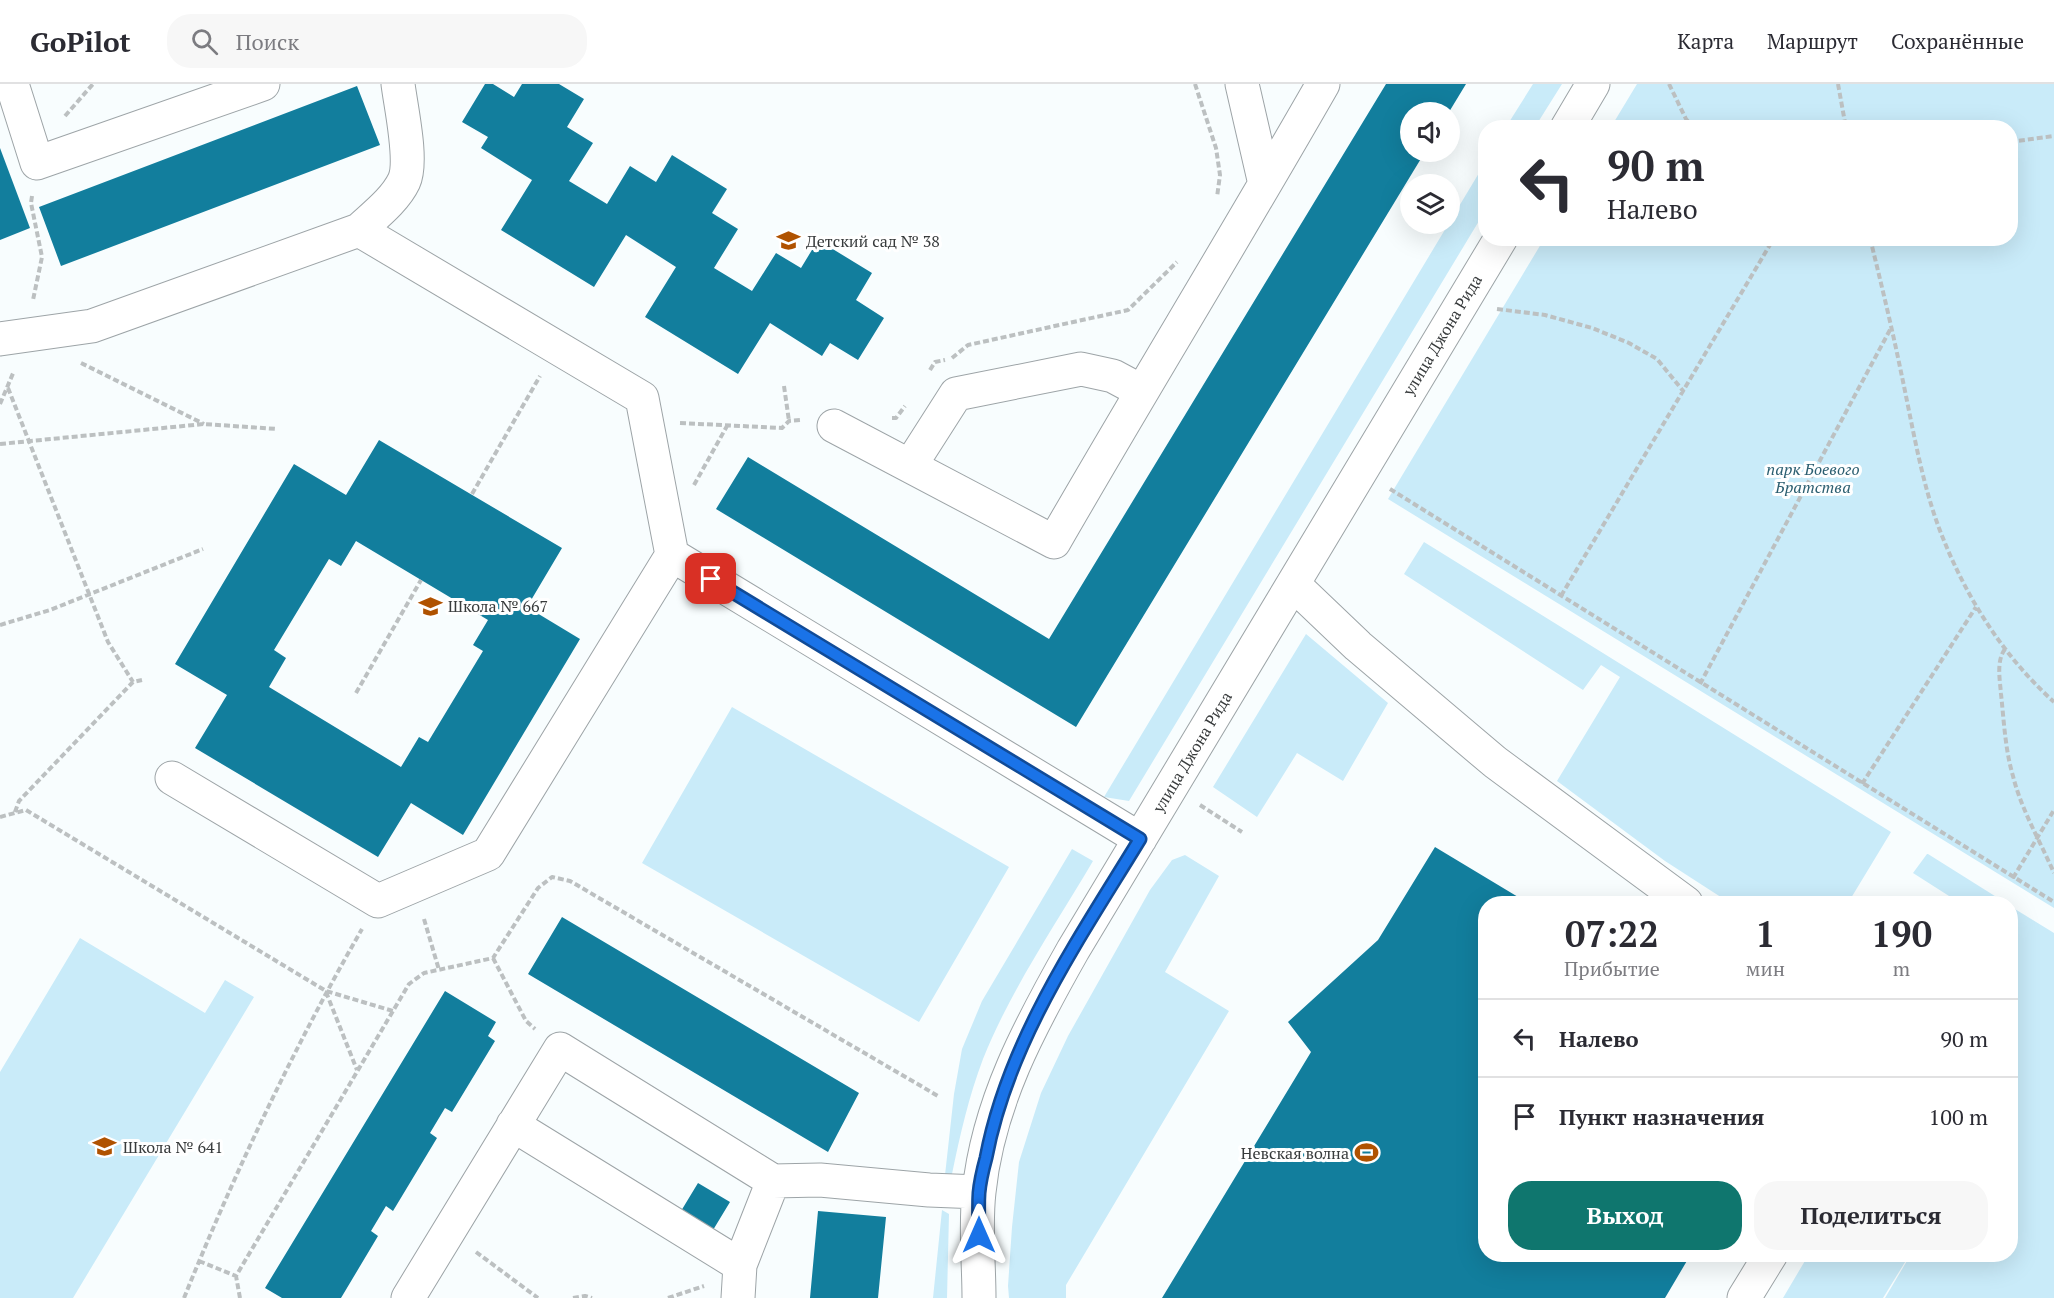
<!DOCTYPE html>
<html lang="ru">
<head>
<meta charset="utf-8">
<style>
	body { margin:0; font-family:"PT Serif",serif; background:#f7f7f7; color:#2b2b33; height:100vh; display:flex; flex-direction:column; font-size:22px; white-space:nowrap }
	* { box-sizing:border-box; margin:0 }
	p { font-size:20px; color:#7c7c81 }
	.icon { flex:none; width:33px; height:33px; fill:none; stroke:currentColor; stroke-width:2; stroke-linecap:round; stroke-linejoin:round }
	.map { position:relative; flex:1; overflow:hidden }
	.sheet { position:absolute; left:1478px; top:812px; width:540px; height:366px; display:flex; flex-direction:column; background:#fff; border-radius:24px; box-shadow:0 6px 24px #0002 }
	.sheet>* { flex:none }
	.top-card { position:absolute; left:1478px; top:36px; width:540px; height:126px; border-radius:24px; box-shadow:0 6px 24px #0002; background:#fff; color:#2b2b33; overflow:hidden }
	.buttons { position:absolute; left:1400px; top:18px; display:grid; gap:12px }
	.buttons a { display:grid; place-items:center; width:60px; height:60px; border-radius:50%; background:#fff; box-shadow:0 6px 24px #0002; font-size:30px }
	.pin { position:absolute; display:grid; place-items:center; width:51px; height:51px; color:#fff; margin:-26px; border-radius:12px; box-shadow:0 3px 9px #0006 }
	.me { position:absolute; width:66px; margin:-33px; rotate:0deg; stroke-linejoin:round; filter:drop-shadow(0 0 4px #0008) }
	.turn { display:flex; align-items:center; gap:21px; height:126px; padding:0 30px; font-size:27px }
	.turn .icon { width:78px; height:78px; stroke-width:2.5 }
	.turn b { display:block; font-size:42px; line-height:51px }
	.eta { display:flex; justify-content:space-evenly; align-items:center; height:102px; text-align:center }
	.eta b { font-size:36px; font-weight:700; line-height:42px }
	.primary-button { display:flex; gap:12px; margin-top:auto; padding:12px 30px }
	.primary-button a { flex:1; height:69px; border-radius:24px; background:#0f766e; color:#fff; font-size:24px; font-weight:700; line-height:69px; text-align:center }
	.primary-button a+a { background:#f7f7f7; color:#2b2b33 }
	ul { padding:0; list-style:none }
	li { display:flex; align-items:center; gap:18px; height:78px; padding:0 30px; border-top:2px solid #e1e1e2 }
	li div { flex:1 }
	li b { display:block; font-size:22px }
	li em { font-style:normal }
	header { display:flex; align-items:center; gap:36px; box-sizing:border-box; height:84px; padding:0 30px; background:#fff; border-bottom:2px solid #e1e1e2 }
	header strong { font-size:28px }
	nav { display:flex; gap:33px; margin-inline-start:auto; font-size:21px }
	.search { width:420px; height:54px; background:#f7f7f7; display:flex; align-items:center; gap:15px; box-sizing:border-box; padding:0 21px; border-radius:24px; color:#7c7c81; font-size:22px }
	.map>svg:first-child { display:block }
</style>
</head>
<body>
<header>
<strong>GoPilot</strong>
<div class="search"><svg class="icon" aria-label="search" viewBox="0 0 24 24"><circle cx="10" cy="10" r="6"/><path d="M15 15l6 6"/></svg>Поиск</div>
<nav><a>Карта</a><a>Маршрут</a><a>Сохранённые</a></nav>
</header>
<div class="map">
<svg width="2054" height="1214" viewBox="0 0 2054 1214">
	<rect width="100%" height="100%" fill="#f8fdfe"/>
	<path fill="#c9ebf9" d="M1533,0H1562L1535,43H1506Z
		M1637,0H2054V824L1388,415L1544,155L2010,154V44L1611,43Z
		M1485,79V127L1129,717L1104,713Z
		M1424,458L1891,748L1848,819H1730L1665,777L1557,697L1620,593L1601,581L1583,606L1404,490Z
		M1306,550L1388,619L1343,697L1297,669L1257,733L1213,703Z
		M732,623L1009,783L919,938L642,779Z
		M1072,765L1093,777C1056,840 1010,907 983,975C969,1012 960,1051 952,1090L945,1091L954,1010L962,965L982,917Z
		M1927,770H1928L2006,819H1960L1913,789Z
		M1185,771L1219,792L1165,888L1229,927L1066,1201V1214H1009L1008,1202L1012,1143L1019,1078L1041,1009L1068,952L1150,806L1172,776Z
		M2010,822L2054,849V1214H1885L1911,1170H2010Z
		M80,854L205,929L225,896L254,913L73,1214H0V988Z
		M942,1126L949,1130L947,1214H933Z
		M1809,1170H1910L1883,1214H1783Z"/>
	<path fill="#127e9d" fill-rule="evenodd" d="M485,0H493L514,13L522,0H559L584,15L567,43L593,59L569,97L607,120L630,82L656,98L672,71L727,105L712,129L738,145L714,184L752,207L776,169L801,184L818,156L872,189L856,216L884,234L858,276L830,259L822,272L770,239L738,290L645,233L676,183L626,151L594,203L501,146L532,96L481,64L488,53L462,38Z
		M1386,0H1466L1449,28H1410V68H1425L1076,643L716,425L748,373L1049,555Z
		M357,2L380,61L61,182L39,123Z
		M0,64L30,144L0,156Z
		M379,356L562,464L527,523L580,555L463,751L411,719L378,773L195,664L227,611L175,580L294,380L346,411ZM356,457L488,536L473,561L483,567L428,658L419,653L401,683L269,603L286,574L274,566L329,475L341,482Z
		M1435,763L1528,819H1485V1170H1691L1665,1214H1162L1311,968L1288,938L1378,856Z
		M562,833L859,1009L828,1068L528,890Z
		M445,907L496,938L488,952L495,957L452,1028L445,1024L430,1049L437,1054L393,1127L386,1122L371,1147L378,1152L341,1214H282L265,1204Z
		M698,1099L730,1118L710,1151L678,1132Z
		M818,1127L886,1133L878,1214H810Z"/>
	<g fill="none" stroke-linecap="round" stroke-linejoin="round">
		<defs>
			<path id="minor" d="M12,0L37,79L263,0
				M1242,0L1265,100
				M1567,44L1593,0
				M359,146L642,314L672,471L1140,755
				M0,255L92,242L359,146C374,132 395,116 404,97C413,77 401,24 398,0
				M834,342L1054,458C1142,305 1235,154 1323,0
				M910,382L956,310L1081,285L1113,292L1141,307
				M1293,500L1358,562L1495,678L1686,819
				M172,694L378,817L488,770L672,471
				M513,1041L740,1181
				M408,1214L560,965L773,1097
				M738,1214L740,1181L773,1097L820,1096L929,1106L979,1108
				M979,1214C979,1180 975,1142 979,1108C988,1019 1030,942 1073,866L1501,154
				M1744,1214L1771,1170"/>
		</defs>
		<use href="#minor" stroke="#9da4a7" stroke-width="35"/>
		<path stroke="#bcc0c1" stroke-width="4" stroke-dasharray="6 3" stroke-linecap="butt" d="M1195,0L1216,64L1220,91L1217,113
			M1669,0L1686,35L1694,44
			M1838,0L1846,44
			M65,32L93,0
			M2010,58L2054,52
			M32,112L31,119L42,173L33,216
			M1870,154C1881,199 1892,244 1901,288C1912,339 1921,396 1939,444C1964,510 2001,570 2054,618
			M1497,225L1545,231L1592,244L1629,259L1657,275L1684,308
			M952,274L968,261L1128,226L1177,178
			M81,279L204,340
			M930,286L935,278L945,276
			M784,302L789,337
			M8,304L108,558L133,598
			M0,320L14,287
			M892,334H896L905,322
			M680,339L782,344L789,337L801,336
			M0,360L204,340L277,345
			M694,401L727,342
			M1390,405L2054,818
			M472,410L540,292
			M1561,512L1774,154
			M0,541L50,526L203,465
			M2005,565C1996,577 2000,596 2001,610C2004,637 2005,665 2013,692C2021,725 2040,757 2054,789
			M1700,600L1891,244
			M356,609L421,496
			M1862,700L1976,523
			M1200,721L1242,748
			M15,728L19,717L133,598L142,596
			M0,733L26,726L326,907L393,927
			M2013,794L2054,726
			M424,835L439,886
			M493,874L526,937L535,945
			M326,908L357,986
			M476,1168L538,1214
			M199,1177L236,1192
			M184,1214C235,1088 294,963 362,845
			M240,1214L236,1192L409,900L424,889L493,874L538,804L552,793L570,797L938,1012
			M573,1214L585,1212L592,1214
			M668,1214L704,1202"/>
		<use href="#minor" stroke="#fff" stroke-width="33"/>
	</g>
	<g fill="none" stroke-linecap="round" stroke-linejoin="round">
		<defs>
			<path id="route" d="M711,495L1140,755C1079,855 1008,957 986,1074C983,1085 980,1098 979,1109C978,1123 979,1137 979,1151"/>
		</defs>
		<use href="#route" stroke="#114b97" stroke-width="15"/>
		<use href="#route" stroke="#1a73e8" stroke-width="10"/>
	</g>
	<defs>
		<symbol id="school-bare" viewBox="-9 -9 18 18"><path d="M0-5L7-2L0 1L-7-2ZM-4 1L0 2.5L4 1V4Q0 6-4 4Z" fill="#b05200" stroke="#fff" stroke-width="2.5" paint-order="stroke"/></symbol>
		<symbol id="stadium-bare" viewBox="-9 -9 18 18"><path d="M0-5a6.5 5 0 1 0 0 10a6.5 5 0 1 0 0-10ZM-3.5-1.8h7v3.6h-7Z" fill="#b05200" stroke="#fff" stroke-width="2.5" paint-order="stroke"/></symbol>
	</defs>
	<g fill-rule="evenodd">
		<use href="#school-bare" x="772" y="140" width="33" height="33"/>
		<use href="#school-bare" x="414" y="506" width="33" height="33"/>
		<use href="#school-bare" x="88" y="1046" width="33" height="33"/>
		<use href="#stadium-bare" x="1350" y="1052" width="33" height="33"/>
	</g>
	<g text-anchor="middle" stroke-width="6" stroke-linejoin="round" paint-order="stroke">
		<g font-size="16" fill="#383b3c" stroke="#fff" text-anchor="start">
			<text x="806" y="163">Детский сад № 38</text>
			<text x="448" y="528">Школа № 667</text>
			<text x="123" y="1069">Школа № 641</text>
			<text x="1349" y="1075" text-anchor="end">Невская волна</text>
		</g>
		<g font-size="16" fill="#383b3c" stroke="#fff">
			<text transform="translate(1442 251) rotate(-59)" y="6">улица Джона Рида</text>
			<text transform="translate(1192 668) rotate(-59)" y="6">улица Джона Рида</text>
		</g>
		<g font-size="16" font-style="italic" fill="#2b5e70" stroke="#fff">
			<text x="1813" y="391">парк Боевого<tspan x="1813" dy="18">Братства</tspan></text>
		</g>
	</g>
</svg>
<div class="buttons">
<a><svg class="icon" aria-label="sound" viewBox="0 0 24 24"><path d="M4 9h4l5-4v14l-5-4H4zM17 9q2 3 0 6"/></svg></a>
<a><svg class="icon" aria-label="layers" viewBox="0 0 24 24"><path d="M12 4l9 5-9 5-9-5zM3 14l9 5 9-5"/></svg></a>
</div>
<div class="pin" style="left:711px;top:495px;background:#d93025"><svg class="icon" aria-label="arrive" viewBox="0 0 24 24"><path d="M6 21V4h12l-3 4 3 4H6"/></svg></div>
<svg class="me" style="left:979px;top:1151px" viewBox="-20 -20 40 40"><path d="M0-17L14 15 0 8-14 15z" fill="#1a73e8" stroke="#fff" stroke-width="4"/></svg>
<div class="top-card">
<div class="turn"><svg class="icon" aria-label="left" viewBox="0 0 24 24"><path d="M17 20v-9H6M10 6l-5 5 5 5"/></svg><div><b>90 m</b>Налево</div></div>
</div>
<section class="sheet">
<div class="eta">
<div><b>07:22</b><p>Прибытие</p></div>
<div><b>1</b><p>мин</p></div>
<div><b>190</b><p>m</p></div>
</div>
<ul>
<li><svg class="icon" aria-label="left" viewBox="0 0 24 24"><path d="M17 20v-9H6M10 6l-5 5 5 5"/></svg><div><b>Налево</b></div><em>90 m</em></li>
<li><svg class="icon" aria-label="arrive" viewBox="0 0 24 24"><path d="M6 21V4h12l-3 4 3 4H6"/></svg><div><b>Пункт назначения</b></div><em>100 m</em></li>
</ul>
<div class="primary-button"><a>Выход</a><a>Поделиться</a></div>
</section>
</div>
</body>
</html>
